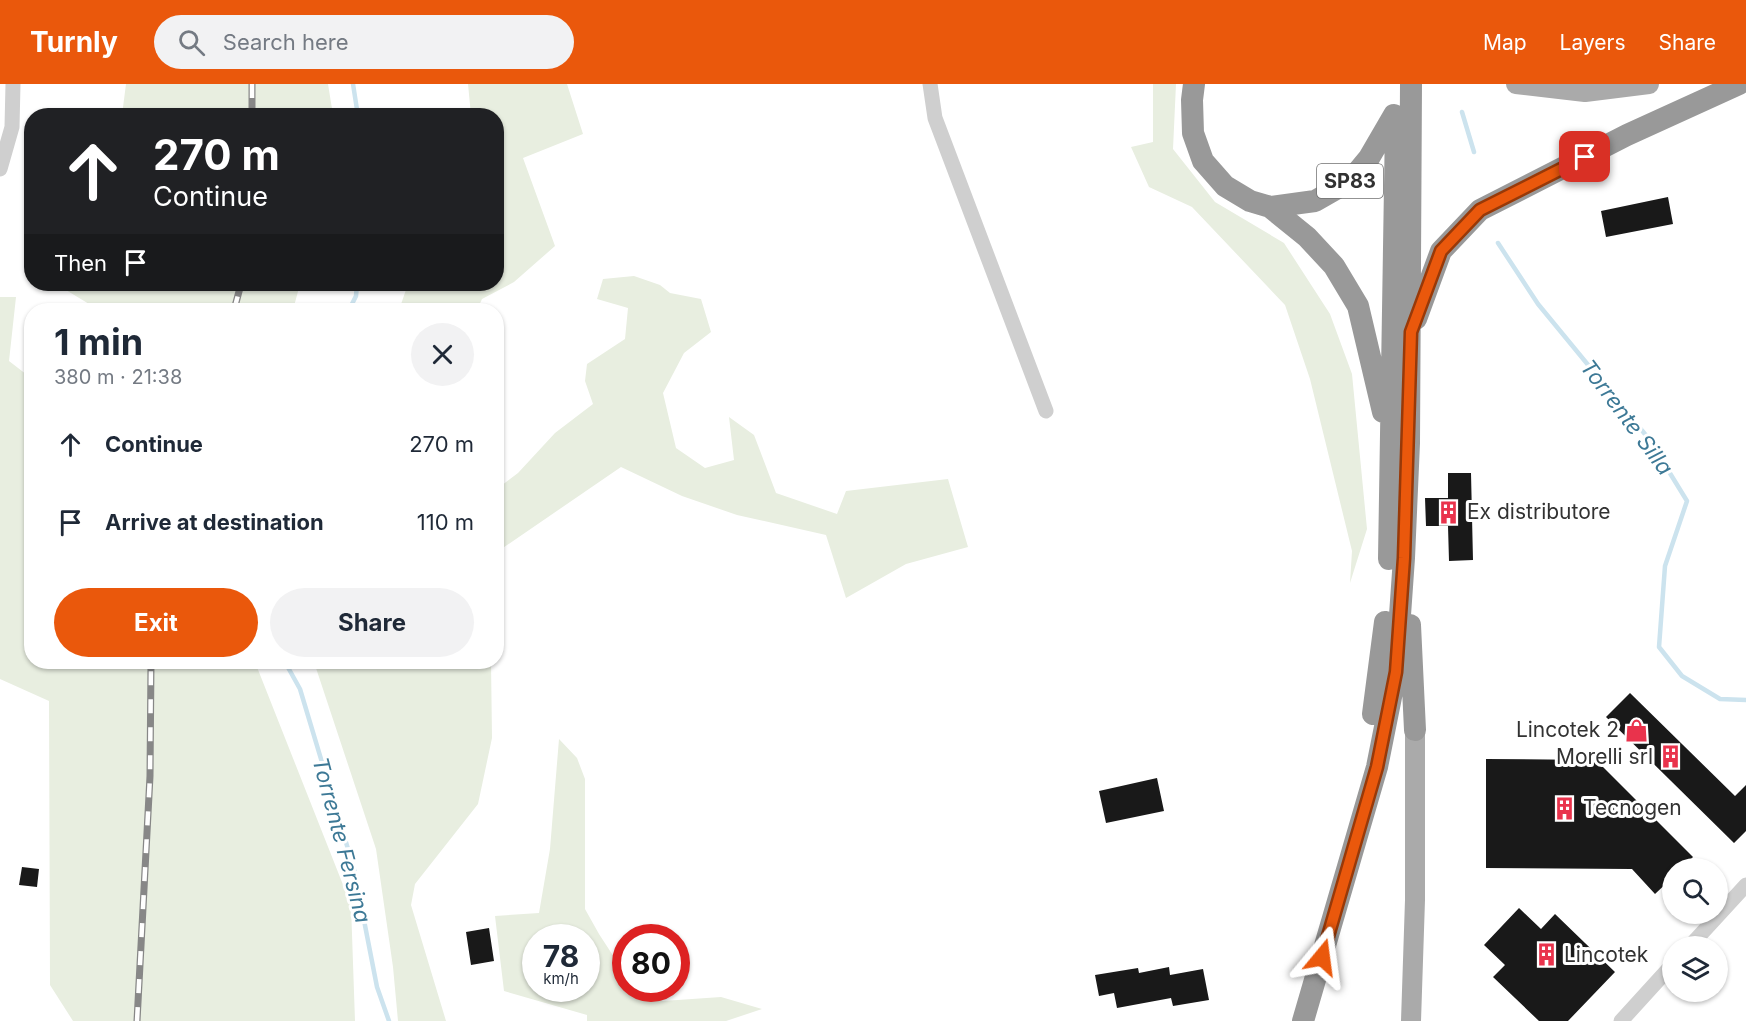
<!DOCTYPE html>
<html lang="en">
<head>
<meta charset="utf-8">
<style>
	body { margin:0; font-family:Inter,sans-serif; background:#f2f2f3; color:#1f2937; height:100vh; display:flex; flex-direction:column; font-size:22px; white-space:nowrap }
	* { box-sizing:border-box; margin:0 }
	p { font-size:20px; color:#747a83 }
	.icon { flex:none; width:33px; height:33px; fill:none; stroke:currentColor; stroke-width:2; stroke-linecap:round; stroke-linejoin:round }
	.map { position:relative; flex:1; overflow:hidden }
	.side { position:absolute; left:24px; top:219px; width:480px; height:366px; display:flex; flex-direction:column; background:#fff; border-radius:24px; box-shadow:0 2px 4px #0004 }
	.side>* { flex:none }
	.banner { position:absolute; left:24px; top:24px; width:480px; height:183px; border-radius:24px; box-shadow:0 2px 4px #0004; background:#202124; color:#fff; overflow:hidden }
	.fabs { position:absolute; left:1662px; top:774px; display:grid; gap:12px }
	.fabs a { display:grid; place-items:center; width:66px; height:66px; border-radius:50%; background:#fff; box-shadow:0 2px 4px #0004; font-size:30px }
	.speed { position:absolute; left:522px; top:840px; display:flex; gap:12px; font-size:30px; font-weight:700; text-align:center }
	.speed>* { display:grid; place-content:center; width:78px; height:78px; border-radius:50%; background:#fff; box-shadow:0 2px 4px #0004; line-height:1 }
	.speed small { font-size:15px; font-weight:400 }
	.speed .limit { border:9px solid #d22; background:#fff; color:#111 }
	.pin { position:absolute; display:grid; place-items:center; width:51px; height:51px; color:#fff; margin:-26px; border-radius:12px; box-shadow:0 3px 9px #0006 }
	.me { position:absolute; width:66px; margin:-33px; rotate:16deg; stroke-linejoin:round; filter:drop-shadow(0 0 4px #0008) }
	.turn { display:flex; align-items:center; gap:21px; height:126px; padding:0 30px; font-size:27px }
	.turn .icon { width:78px; height:78px; stroke-width:2.5 }
	.turn b { display:block; font-size:42px; line-height:51px }
	.then { display:flex; align-items:center; height:57px; padding:0 30px; background:#0003; gap:12px; font-size:22px }
	.round { display:grid; place-items:center; flex:none; width:63px; height:63px; border-radius:32px; background:#f2f2f3 }
	.headline { display:flex; align-items:center; justify-content:space-between; height:102px; padding:0 30px }
	h1 { font-size:36px; font-weight:700; line-height:45px }
	.action { display:flex; gap:12px; margin-top:auto; padding:12px 30px }
	.action a { flex:1; height:69px; border-radius:36px; background:#ea580c; color:#fff; font-size:24px; font-weight:700; line-height:69px; text-align:center }
	.action a+a { background:#f2f2f3; color:#1f2937 }
	ul { padding:0; list-style:none }
	li { display:flex; align-items:center; gap:18px; height:78px; padding:0 30px }
	li div { flex:1 }
	li b { display:block; font-size:22px }
	li em { font-style:normal }
	header { display:flex; align-items:center; gap:36px; box-sizing:border-box; height:84px; padding:0 30px; background:#ea580c; color:#fff }
	header strong { font-size:28px }
	nav { display:flex; gap:33px; margin-inline-start:auto; font-size:21px }
	.search { width:420px; height:54px; background:#f2f2f3; display:flex; align-items:center; gap:15px; box-sizing:border-box; padding:0 21px; border-radius:33px; color:#747a83; font-size:22px }
	.map>svg:first-child { display:block }
</style>
</head>
<body>
<header>
<strong>Turnly</strong>
<div class="search"><svg class="icon" aria-label="search" viewBox="0 0 24 24"><circle cx="10" cy="10" r="6"/><path d="M15 15l6 6"/></svg>Search here</div>
<nav><a>Map</a><a>Layers</a><a>Share</a></nav>
</header>
<div class="map">
<svg width="1746" height="937" viewBox="0 0 1746 937">
	<rect width="100%" height="100%" fill="#fff"/>
	<path fill="#e8eee0" fill-rule="evenodd" d="M126,0H328L333,31H122Z
		M468,0H567L583,50L523,74L555,162L514,198L482,215L477,226H399L408,200H496V32L471,31Z
		M1153,0H1176L1173,65L1215,118L1284,159L1330,230L1352,290L1367,445L1350,499L1352,467L1310,295L1285,221L1192,123L1149,103L1131,63L1153,58Z
		M634,192L660,201L670,209L701,215L711,248L684,269L663,309L676,364L705,384L734,376L729,333L754,351L776,409L837,430L846,407L948,395L968,463L906,480L846,514L826,451L737,431L682,412L621,383L497,468V405L518,389L555,349L593,320L585,297L587,280L625,255L628,224L597,215L603,195Z
		M56,200H300L293,226H99Z
		M0,213H16L9,277L31,294L32,578H255L351,821L355,937H73L50,901L49,617L0,595Z
		M314,578H491L492,654L478,720L415,800L411,821L446,937H398L393,883L376,765Z
		M559,655L577,674L585,695V825L599,850L625,890L626,904L635,905L663,917L721,913L762,925L726,937H587V931L504,907L495,832L539,829L550,765ZM536,854H586V904H536Z"/>
	<g fill="none" stroke-linecap="round" stroke-linejoin="round">
		<path stroke="#cce3ee" stroke-width="4.5" d="M353,0L358,32
			M1462,28L1474,68
			M1498,159L1538,220L1649,355L1687,417L1665,482L1659,563L1682,592L1720,615L1746,616
			M349,226L356,212L357,200
			M285,578L300,605L354,785L377,903L389,937"/>
	</g>
	<path fill="#191919" d="M1668,113L1673,140L1606,153L1601,127Z
		M1448,389H1471L1473,476L1449,477L1448,442H1426L1425,414H1448Z
		M1630,609L1735,712L1746,701V747L1734,759L1606,633Z
		M1486,675L1596,676L1693,773L1682,784H1672V794L1655,810L1632,785L1486,784Z
		M1157,694L1164,727L1106,739L1099,707Z
		M22,783L39,785L37,803L19,801Z
		M1519,824L1541,845L1555,830L1615,888L1568,937H1539L1493,893L1505,881L1484,861Z
		M489,844L494,877L471,881L466,848Z
		M1169,883L1170,891L1203,885L1209,916L1173,922L1171,914L1117,924L1114,909L1099,912L1095,891L1138,884L1139,889Z"/>
	<g fill="none" stroke-linecap="round" stroke-linejoin="round">
		<path stroke="#cfcfcf" stroke-width="15" d="M930,0L935,34L1046,327
			M0,85L12,43L13,0
			M1690,862L1746,801
			M1621,937L1672,881"/>
		<path stroke="#aaa" stroke-width="20" d="M1516,0L1585,8L1649,0
			M1411,937L1415,816V646"/>
		<path stroke="#999" stroke-width="22" d="M1194,0L1192,16L1193,49L1203,77L1225,102L1250,117L1270,123L1307,153L1334,182L1358,222L1383,328
			M1270,123L1315,117L1350,97L1369,74L1394,31
			M1416,235L1441,167L1480,126L1627,51L1739,0
			M1389,475L1396,40
			M1410,541L1415,646
			M1373,630L1385,538
			M1303,937L1377,683L1396,588L1404,474L1409,359L1411,0"/>
		<defs>
			<path id="rail" d="M252,0V32
				M234,226L241,200
				M137,937L150,692L151,578"/>
		</defs>
		<use href="#rail" stroke="#878787" stroke-width="7"/>
		<use href="#rail" stroke="#fff" stroke-width="4.5" stroke-dasharray="14" stroke-linecap="butt"/>
	</g>
	<g fill="none" stroke-linecap="round" stroke-linejoin="round">
		<defs>
			<path id="route" d="M1322,873L1377,683L1396,588L1404,474L1411,248L1441,167L1480,126L1585,73"/>
		</defs>
		<use href="#route" stroke="#983908" stroke-width="15"/>
		<use href="#route" stroke="#ea580c" stroke-width="10"/>
	</g>
	<defs>
		<symbol id="building-bare" viewBox="-9 -9 18 18"><path d="M-4-6H4V6H1V3H-1V6H-4ZM-2.5-4.3h1.7v1.8h-1.7ZM.8-4.3h1.7v1.8H.8ZM-2.5-1h1.7V.8h-1.7ZM.8-1h1.7V.8H.8Z" fill="#e9334c" stroke="#fff" stroke-width="2.5" paint-order="stroke"/></symbol>
		<symbol id="shop-bare" viewBox="-9 -9 18 18"><path d="M-5-2.5h2.3a2.7 3.5 0 0 1 5.4 0H5L5.5 6h-11ZM-1.5-2.5h3a1.5 2.3 0 0 0-3 0Z" fill="#e9334c" stroke="#fff" stroke-width="2.5" paint-order="stroke"/></symbol>
	</defs>
	<g fill-rule="evenodd">
		<use href="#building-bare" x="1432" y="412" width="33" height="33"/>
		<use href="#shop-bare" x="1620" y="630" width="33" height="33"/>
		<use href="#building-bare" x="1654" y="656" width="33" height="33"/>
		<use href="#building-bare" x="1548" y="708" width="33" height="33"/>
		<use href="#building-bare" x="1530" y="854" width="33" height="33"/>
	</g>
	<g text-anchor="middle" stroke-width="6" stroke-linejoin="round" paint-order="stroke">
		<rect fill="#fff" stroke="#707070" stroke-width="1.5" x="1317" y="80" width="66" height="34" rx="4.5"/>
		<g font-size="20" font-weight="bold" fill="#323232">
			<text x="1350" y="104">SP83</text>
		</g>
		<g font-size="21" fill="#323232" stroke="#fff" text-anchor="start">
			<text x="1467" y="435">Ex distributore</text>
			<text x="1619" y="653" text-anchor="end">Lincotek 2</text>
			<text x="1653" y="680" text-anchor="end">Morelli srl</text>
			<text x="1583" y="731">Tecnogen</text>
			<text x="1564" y="878">Lincotek</text>
		</g>
		<g font-size="22" font-style="italic" fill="#3d7996" stroke="#fff">
			<text transform="translate(1627 333) rotate(53)" y="8">Torrente Silla</text>
			<text transform="translate(342 756) rotate(75)" y="8">Torrente Fersina</text>
		</g>
	</g>
</svg>
<div class="fabs">
<a><svg class="icon" aria-label="search" viewBox="0 0 24 24"><circle cx="10" cy="10" r="6"/><path d="M15 15l6 6"/></svg></a>
<a><svg class="icon" aria-label="layers" viewBox="0 0 24 24"><path d="M12 4l9 5-9 5-9-5zM3 14l9 5 9-5"/></svg></a>
</div>
<div class="speed"><div>78<small>km/h</small></div><div class="limit">80</div></div>
<div class="pin" style="left:1585px;top:73px;background:#d93025"><svg class="icon" aria-label="arrive" viewBox="0 0 24 24"><path d="M6 21V4h12l-3 4 3 4H6"/></svg></div>
<svg class="me" style="left:1322px;top:873px" viewBox="-20 -20 40 40"><path d="M0-17L14 15 0 8-14 15z" fill="#ea580c" stroke="#fff" stroke-width="4"/></svg>
<div class="banner">
<div class="turn"><svg class="icon" aria-label="ahead" viewBox="0 0 24 24"><path d="M12 20V5M6 11l6-6 6 6"/></svg><div><b>270 m</b>Continue</div></div>
<div class="then">Then<svg class="icon" aria-label="arrive" viewBox="0 0 24 24"><path d="M6 21V4h12l-3 4 3 4H6"/></svg></div>
</div>
<section class="side">
<div class="headline"><div><h1>1 min</h1><p>380 m · 21:38</p></div><a class="round"><svg class="icon" aria-label="close" viewBox="0 0 24 24"><path d="M6 6l12 12M18 6L6 18"/></svg></a></div>
<ul>
<li><svg class="icon" aria-label="ahead" viewBox="0 0 24 24"><path d="M12 20V5M6 11l6-6 6 6"/></svg><div><b>Continue</b></div><em>270 m</em></li>
<li><svg class="icon" aria-label="arrive" viewBox="0 0 24 24"><path d="M6 21V4h12l-3 4 3 4H6"/></svg><div><b>Arrive at destination</b></div><em>110 m</em></li>
</ul>
<div class="action"><a>Exit</a><a>Share</a></div>
</section>
</div>
</body>
</html>
